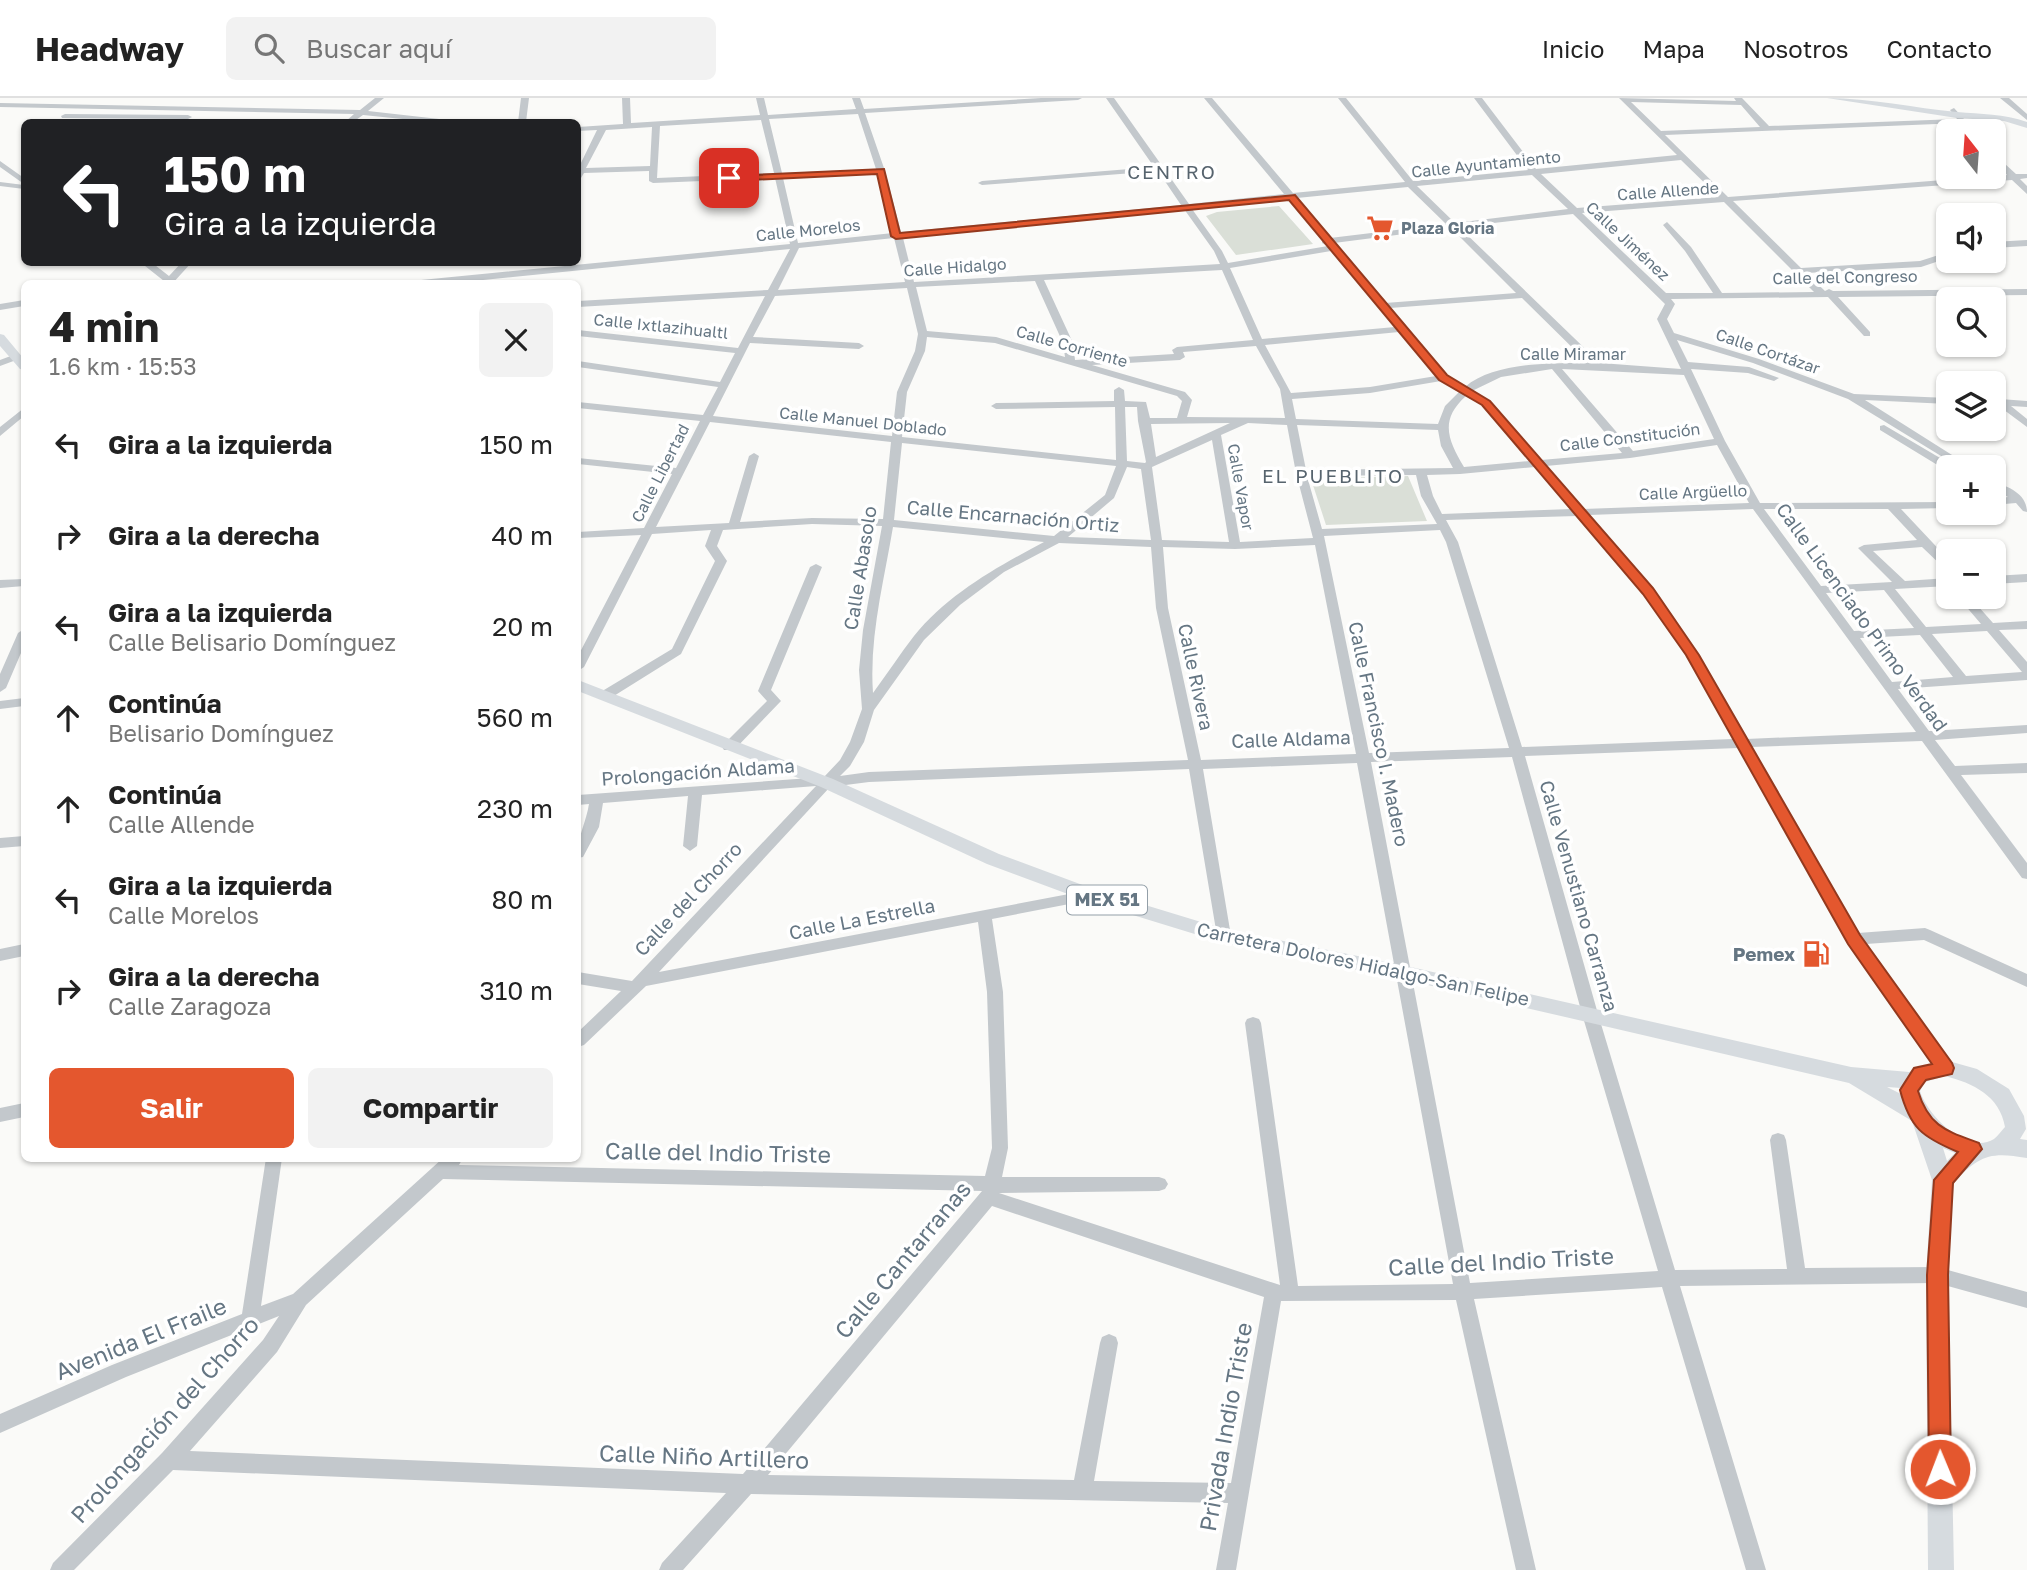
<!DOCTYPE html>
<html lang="es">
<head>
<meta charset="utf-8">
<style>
	body { margin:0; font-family:"Golos Text",sans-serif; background:#f2f2f2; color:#222; height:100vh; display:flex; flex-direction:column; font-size:26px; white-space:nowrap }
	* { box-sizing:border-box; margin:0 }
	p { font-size:23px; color:#767676 }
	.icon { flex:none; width:38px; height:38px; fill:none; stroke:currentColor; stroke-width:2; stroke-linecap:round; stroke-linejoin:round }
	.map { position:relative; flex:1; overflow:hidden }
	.details { position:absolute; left:21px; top:182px; width:560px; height:882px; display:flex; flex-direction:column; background:#fff; border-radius:10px; box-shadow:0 2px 5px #0004 }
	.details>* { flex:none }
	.banner { position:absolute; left:21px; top:21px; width:560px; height:147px; border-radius:10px; box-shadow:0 2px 5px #0004; background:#202124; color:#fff; overflow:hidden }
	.needle { width:46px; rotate:343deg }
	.controls { position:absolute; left:1936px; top:21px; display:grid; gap:14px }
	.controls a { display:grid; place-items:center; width:70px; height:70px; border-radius:10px; background:#fff; box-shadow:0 2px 5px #0004; font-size:35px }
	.pin { position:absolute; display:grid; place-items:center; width:60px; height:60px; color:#fff; margin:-30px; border-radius:14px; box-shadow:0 4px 10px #0006 }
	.me { position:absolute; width:77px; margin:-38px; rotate:359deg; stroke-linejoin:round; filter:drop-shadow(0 0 5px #0008) }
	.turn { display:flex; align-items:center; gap:24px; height:147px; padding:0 28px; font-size:32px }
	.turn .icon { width:91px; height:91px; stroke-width:2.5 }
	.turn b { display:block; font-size:49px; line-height:60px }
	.round { display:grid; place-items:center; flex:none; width:74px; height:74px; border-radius:10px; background:#f2f2f2 }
	.summary { display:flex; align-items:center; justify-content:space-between; height:119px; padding:0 28px }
	h1 { font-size:42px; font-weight:700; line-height:52px }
	.button { display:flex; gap:14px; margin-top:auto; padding:14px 28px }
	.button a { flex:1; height:80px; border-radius:10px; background:#e4572e; color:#fff; font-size:28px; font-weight:700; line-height:80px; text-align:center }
	.button a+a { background:#f2f2f2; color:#222 }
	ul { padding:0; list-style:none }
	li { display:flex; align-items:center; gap:21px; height:91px; padding:0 28px }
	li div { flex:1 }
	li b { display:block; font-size:26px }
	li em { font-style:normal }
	header { display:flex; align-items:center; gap:42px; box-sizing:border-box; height:98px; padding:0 35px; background:#fff; border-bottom:2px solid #e0e0e0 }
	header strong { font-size:33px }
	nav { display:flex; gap:38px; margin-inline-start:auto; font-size:24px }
	.search { width:490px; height:63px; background:#f2f2f2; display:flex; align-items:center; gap:18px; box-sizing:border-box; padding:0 24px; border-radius:10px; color:#767676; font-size:26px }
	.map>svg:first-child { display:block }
</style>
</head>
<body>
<header>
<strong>Headway</strong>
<div class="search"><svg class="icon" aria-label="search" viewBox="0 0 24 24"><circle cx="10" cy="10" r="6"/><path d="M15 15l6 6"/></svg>Buscar aquí</div>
<nav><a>Inicio</a><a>Mapa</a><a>Nosotros</a><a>Contacto</a></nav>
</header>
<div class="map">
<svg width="2027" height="1472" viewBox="0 0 2027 1472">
	<rect width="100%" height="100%" fill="#fafaf8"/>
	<path fill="#dadfd7" d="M1279,108L1313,146L1236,157L1206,118L1217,114Z
		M1408,378L1427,423L1326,427L1311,381Z"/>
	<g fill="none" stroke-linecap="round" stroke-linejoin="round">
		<path fill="#c3c8cc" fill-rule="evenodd" d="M375,0H384L368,13L448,22L452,24H432L363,17L353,24H345L354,16L0,9V5L360,12Z
			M521,0H529L526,24H518Z
			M622,0H630L631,25L760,17L756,0H764L768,17L856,11L852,0H860L864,11L1041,0H1082L1078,2L865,15L885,73L901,134L1181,107L1158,73L982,87L978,85L982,83L1154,69L1106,0H1114L1189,106L1284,96L1204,0H1212L1293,95L1405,84L1338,0H1346L1413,83L1528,72L1474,0H1482L1536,71L1677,57L1619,0L1736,3L1734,0H1742L1769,28L1957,21L1950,12L1954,10L1975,33H1967L1961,25L1665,37L1728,99L2007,77L1993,62V55L2016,76H2027V80L2020,81L2027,88V96L2012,82L1733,103L1801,170L1920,163L1948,154V160L1921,169L1806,175L1825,193L1829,191L1833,193L2027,191V197L1838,199L1870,234V238H1864L1828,199L1671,201L1675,206L1667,221L1674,235L1759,261L1854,296L1948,300V306L1865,302L1971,369H1959L1848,301L1753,265L1677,242L1688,264L1749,269L1779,280L1774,283L1748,275L1691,271L1725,343L1760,405L1948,404V410L1901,411L1948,461V471L1944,470L1922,449L1873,453L1905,483L1948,480V488L1895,491L1926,529L1981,526L1958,499H1970L1993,525L2027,523V531L1999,532L2027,564V582L1898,591L1929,633L2027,627V635L1935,642L1955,668L2027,665V675L1961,677L2027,765V781L2022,780L1922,643L1751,649L1858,835L1925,830L1930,832L2027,876V889L1924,842L1866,846L1953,970L1951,975L1945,977L1939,975L1849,845L1738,650L1525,658L1598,916L1675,1172L1787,1171L1770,1042L1772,1037L1778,1035L1784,1037L1786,1042L1805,1170L1937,1169L2027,1194V1210L1937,1185L1680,1188L1766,1472H1746L1662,1189L1474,1201L1536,1472H1516L1456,1202L1281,1203L1236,1472H1216L1228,1405L751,1396L683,1472H659L662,1465L726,1395L173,1372L74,1472H50L53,1465L162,1355L263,1242L279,1218L126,1279L0,1335V1316L112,1267L242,1216L266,1060H282L261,1208L293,1196L443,1060H463L459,1067L985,1078L992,1050L987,894L978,824L646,888L584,947L578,949V934L621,893L578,886V874L632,883L816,688L702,697L697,748L690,753L683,748L688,698L603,705L599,729L583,759L578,760C576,742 586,725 589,706L578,707V697L824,679L840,662L850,644L862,611L859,572L863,532L882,428L812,426L723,432L717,448L727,463L681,556L609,601H599L598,598L599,595L672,551L715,463L705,448L711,432L652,436L584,569L578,573V558L641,437L578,440V434L644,430L672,376L578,366V360L676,370L700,323L578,310V304L703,317L718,289L578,269V263L720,284L735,255L578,238V232L738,250L765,198L578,209V203L768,192L790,151L444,186H407L411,183L790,146L775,80L653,85L649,83V73L584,75L581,80H578V71L597,32L578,33V29L623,26ZM1631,4L1741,7L1760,29L1661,33ZM858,16L876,71L782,75L769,21ZM761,22L774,75L657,80L660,28ZM652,29L650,68L586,70L606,32ZM1681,62L1719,99L1577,110L1541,76ZM878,76L893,135L798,145L783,80ZM1532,77L1568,111L1455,125L1417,88ZM1408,89L1446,126L1330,140L1297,100ZM1288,101L1322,141V145L1328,148L1228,165L1222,153L1192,111ZM1724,104L1814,194L1722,195L1691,149L1667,124L1663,127L1685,153L1713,195H1666L1582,115ZM1184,111L1214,153L1220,166L914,184L903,140ZM1573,116L1665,206L1657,221L1681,271L1600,265L1459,129ZM1451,130L1516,195L1385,205L1334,145ZM894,140L905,184L778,192L799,150ZM1331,153L1395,229L1262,241L1230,170ZM1222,172L1253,242L1177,249L1172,252L1174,256L1075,262L1073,245L1044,182ZM1035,183L1063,245L1065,259L996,239L927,233L916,189ZM907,190L918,236L915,253L897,294L892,338L713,318L750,245L859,251L864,248L859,245L753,239L775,198ZM1522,200L1588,265C1552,265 1494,264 1465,289L1447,278L1390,210ZM1399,234L1436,278L1370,289L1291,295L1265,247ZM927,239L995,245L1177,298L1182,303L1177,320H1150L1146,304L1125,303L1124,292L1119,289L1114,292V303L996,305L991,308L996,311L1115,309L1116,362L902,339L907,294L925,253ZM1256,248L1280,291L1285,320L1187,319L1192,302L1185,294L1092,267L1180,262L1185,259L1183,254ZM1552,271L1622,355L1541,362L1490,303L1472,293L1501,279ZM1562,271L1684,277L1714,341L1633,353ZM1441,283L1459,294L1445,308L1438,326L1296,321L1292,301L1370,295ZM1466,298L1482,307L1530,363L1464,369C1448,342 1439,322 1466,298ZM1125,309H1137L1138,323L1146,364L1145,365L1127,363ZM710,324L891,344L883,421L812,420L740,424L759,358L754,355L749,358L729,425L656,429ZM1230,325L1156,359L1151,326ZM1248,325L1287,327L1296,375L1313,440L1240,444L1221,337ZM1297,327L1438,332L1441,348L1453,370L1306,372ZM1212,342L1229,444L1162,442L1152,369ZM902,345L1116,368L1105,397L1054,438L894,422ZM1717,347L1749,405L1583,411L1546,368L1630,360ZM1127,369L1141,371L1151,442L1068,439L1114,400ZM1535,369L1571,411L1442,416L1433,398L1427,377L1460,376ZM1416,377L1421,398L1437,426L1322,431L1307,378ZM1753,411L1916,634L1746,641L1698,557L1652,490L1589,417ZM1764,411H1888L1917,442L1864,447L1858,450L1892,484L1821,488ZM1577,418L1644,495L1686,558L1733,641L1522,649L1458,444L1446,422ZM893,429L1044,444C997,469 948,496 914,538C900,556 887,576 873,595C869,539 884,483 893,429ZM1440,432L1446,444L1509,650L1369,655L1324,438ZM1059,445L1151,449L1156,510L1188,662L869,674L840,678L850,668L864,644L874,612L924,542L960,507L1004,474ZM1315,447L1356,656L1201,662L1168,510L1163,449L1235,451ZM1884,492L1914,530L1854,533L1826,495ZM1987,533L2022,574L1966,578L1932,536ZM1920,537L1953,579L1892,584L1860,540ZM1512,659L1582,916L1658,1173L1470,1185L1371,664ZM1357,665L1453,1186L1298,1188L1261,925L1259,921L1253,919L1247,921L1245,925L1280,1187L999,1095L1159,1093L1165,1091L1168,1086L1165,1081L1159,1079H1002L1008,1050L1003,894L992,821L1090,802L1095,801L1097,797L1095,793L1090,792L659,874L830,689L869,684L1189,671L1217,838L1219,842H1229L1231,838L1203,671ZM443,1081L982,1093L743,1376L190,1353L277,1254L306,1207ZM992,1108L1264,1199L1231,1385L1094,1383L1118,1245L1116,1239L1109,1236L1102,1239L1100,1245L1074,1382L768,1377Z
			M2000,0H2009L2027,16V22Z
			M65,16L188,17L192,19L188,21L62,20L61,18Z
			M0,63L24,80V86L0,69Z
			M0,84L24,87V91L0,88Z
			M2027,142V148L1993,150V144Z
			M140,164H151L169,178L182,164H192L172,186H162L164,183Z
			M24,202V208L0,212V206Z
			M16,256L19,257V261L0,268V262Z
			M2000,301L2027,303V309L2011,308L2027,321V329L1996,306L1995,304Z
			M24,310V318L0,338V329Z
			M1884,327L1952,367L1953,369L1944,371L1880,332V328Z
			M1993,383C2009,389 2027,396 2027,414L2023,413L2016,405L1993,407V401L2008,399L1993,391Z
			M816,466L822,469L771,592L781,603L734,652H724L722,649L724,646L767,603L758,593L810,469Z
			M2027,476V484L1993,486V478Z
			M24,481V488L0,490V482Z
			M24,531V548L6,590L0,594V576L18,535Z
			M24,600V608L0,611V603Z
			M24,738V748L0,750V740Z
			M24,846V858L0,863V851Z
			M24,1005V1019L0,1024V1010Z"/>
		<path fill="#d6dbdf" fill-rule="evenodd" d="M1827,0C1871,0 1914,10 1957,14C1981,16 2004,16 2027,24V30L2004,23L1957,20Z
			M0,236L4,237L24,261V272L20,271L0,248Z
			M578,582L833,681L999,756L1096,792L1224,831L1402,867L1851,969L1909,974L1945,962L1977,971L2009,991L2024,1018L2026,1031L2020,1041L2027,1042V1060C1989,1053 1979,1058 1953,1085L1948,1177L1954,1472H1928L1926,1177L1932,1082L1912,1023L1849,985L1402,881L1224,845L1084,802L987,766L821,689L578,593ZM1945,978C1973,985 2000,998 2005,1029C2002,1032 1998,1038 1994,1041C1967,1058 1927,1017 1920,993L1925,984ZM1887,989L1901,990V996ZM1943,1050L1955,1055L1947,1063Z"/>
	</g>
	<path fill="#e4572e" stroke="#94391e" stroke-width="2" d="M884,71L900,135L1295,97L1447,277L1490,303L1653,490L1699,557L1860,837L1952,965L1954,970L1952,976L1926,982L1918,993C1929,1029 1947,1033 1979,1045L1982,1051L1953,1085L1948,1177L1951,1371L1948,1378L1940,1382L1932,1378L1929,1371L1927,1177L1934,1082L1958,1054C1922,1039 1910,1030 1900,992L1914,970L1932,966L1848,846L1686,557L1643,496L1482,307L1439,282L1289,102L896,141L891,138L877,76L729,83L725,80L729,78Z"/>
	<defs>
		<symbol id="supermarket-bare" viewBox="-9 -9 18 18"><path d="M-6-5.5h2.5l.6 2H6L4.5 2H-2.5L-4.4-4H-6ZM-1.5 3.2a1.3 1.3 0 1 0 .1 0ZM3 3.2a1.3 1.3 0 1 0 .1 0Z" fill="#e4572e" stroke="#fff" stroke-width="2.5" paint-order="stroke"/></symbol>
		<symbol id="fuel-bare" viewBox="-9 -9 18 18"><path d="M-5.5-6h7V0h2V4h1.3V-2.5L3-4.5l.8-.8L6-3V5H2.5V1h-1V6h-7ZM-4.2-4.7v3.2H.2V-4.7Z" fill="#e4572e" stroke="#fff" stroke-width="2.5" paint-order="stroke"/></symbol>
	</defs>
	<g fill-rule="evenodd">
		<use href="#supermarket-bare" x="1361" y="111" width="38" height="38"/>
		<use href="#fuel-bare" x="1797" y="837" width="38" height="38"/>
	</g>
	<g text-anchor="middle" stroke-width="7" stroke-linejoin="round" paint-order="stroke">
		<g font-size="16" fill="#657683" stroke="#fff">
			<text transform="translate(1486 66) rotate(-6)" y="6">Calle Ayuntamiento</text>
			<text transform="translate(1668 93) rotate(-4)" y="6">Calle Allende</text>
			<text transform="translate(808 132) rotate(-6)" y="6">Calle Morelos</text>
			<text transform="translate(1628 143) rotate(43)" y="6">Calle Jiménez</text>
			<text transform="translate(955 169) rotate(-4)" y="6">Calle Hidalgo</text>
			<text transform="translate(1845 179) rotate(-1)" y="6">Calle del Congreso</text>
			<text transform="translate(661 228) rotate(6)" y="6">Calle Ixtlazihualtl</text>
			<text transform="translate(1072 248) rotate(16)" y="6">Calle Corriente</text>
			<text transform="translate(1768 253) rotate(19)" y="6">Calle Cortázar</text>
			<text x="1573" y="262">Calle Miramar</text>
			<text transform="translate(863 323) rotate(6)" y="6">Calle Manuel Doblado</text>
			<text transform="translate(1630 339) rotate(-7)" y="6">Calle Constitución</text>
			<text transform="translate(660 375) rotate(-63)" y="6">Calle Libertad</text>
			<text transform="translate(1241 389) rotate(80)" y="6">Calle Vapor</text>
			<text transform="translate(1693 394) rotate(-2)" y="6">Calle Argüello</text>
		</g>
		<g font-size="16" font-weight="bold" fill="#657683" stroke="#fff" text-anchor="start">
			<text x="1401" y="136">Plaza Gloria</text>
		</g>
		<rect fill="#fff" stroke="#939fa8" stroke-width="2" x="1067" y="787.5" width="80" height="29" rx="5"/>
		<g font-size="18" font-weight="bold" fill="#657683">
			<text x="1107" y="808">MEX 51</text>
		</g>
		<g font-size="19" letter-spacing="2" fill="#57646e" stroke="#fff">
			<text x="1172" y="81">CENTRO</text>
			<text x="1333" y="385">EL PUEBLITO</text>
		</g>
		<g font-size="19" fill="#657683" stroke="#fff">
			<text transform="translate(1013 418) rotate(5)" y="7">Calle Encarnación Ortiz</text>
			<text transform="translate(860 470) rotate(-81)" y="7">Calle Abasolo</text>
			<text transform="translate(1862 519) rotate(54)" y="7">Calle Licenciado Primo Verdad</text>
			<text transform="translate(1196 579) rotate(78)" y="7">Calle Rivera</text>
			<text transform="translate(1379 636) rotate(78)" y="7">Calle Francisco I. Madero</text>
			<text transform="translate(1291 641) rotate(-2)" y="7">Calle Aldama</text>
			<text transform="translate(698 674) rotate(-4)" y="7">Prolongación Aldama</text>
			<text transform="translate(1579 798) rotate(74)" y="7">Calle Venustiano Carranza</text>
			<text transform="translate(688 801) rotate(-47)" y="7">Calle del Chorro</text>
			<text transform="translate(862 821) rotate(-11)" y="7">Calle La Estrella</text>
			<text transform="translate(1363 866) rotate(12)" y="7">Carretera Dolores Hidalgo-San Felipe</text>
		</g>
		<g font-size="19" font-weight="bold" fill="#657683" stroke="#fff" text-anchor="end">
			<text x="1795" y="863">Pemex</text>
		</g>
		<g font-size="23" fill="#657683" stroke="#fff">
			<text transform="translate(718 1055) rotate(1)" y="8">Calle del Indio Triste</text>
			<text transform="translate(903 1162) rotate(-50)" y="8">Calle Cantarranas</text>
			<text transform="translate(1501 1164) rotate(-3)" y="8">Calle del Indio Triste</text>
			<text transform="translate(141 1241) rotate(-22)" y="8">Avenida El Fraile</text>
			<text transform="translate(165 1322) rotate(-48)" y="8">Prolongación del Chorro</text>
			<text transform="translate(1226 1329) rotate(-80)" y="8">Privada Indio Triste</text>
			<text transform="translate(704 1359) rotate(2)" y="8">Calle Niño Artillero</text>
		</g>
	</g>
</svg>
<div class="controls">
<a><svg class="needle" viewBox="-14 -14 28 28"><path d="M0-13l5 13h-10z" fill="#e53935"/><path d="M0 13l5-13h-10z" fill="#767676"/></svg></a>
<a><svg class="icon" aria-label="sound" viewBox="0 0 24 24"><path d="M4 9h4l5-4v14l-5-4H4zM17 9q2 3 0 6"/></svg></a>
<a><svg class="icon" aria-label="search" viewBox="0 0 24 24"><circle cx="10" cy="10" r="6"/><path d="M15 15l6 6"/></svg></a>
<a><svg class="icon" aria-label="layers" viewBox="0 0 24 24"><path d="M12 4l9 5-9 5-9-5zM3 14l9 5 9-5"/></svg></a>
<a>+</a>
<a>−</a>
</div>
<div class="pin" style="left:729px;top:80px;background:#d93025"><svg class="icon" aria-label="arrive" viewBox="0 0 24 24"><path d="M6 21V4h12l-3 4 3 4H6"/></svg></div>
<svg class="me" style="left:1940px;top:1371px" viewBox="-20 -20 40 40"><circle r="17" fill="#e4572e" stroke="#fff" stroke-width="3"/><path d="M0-11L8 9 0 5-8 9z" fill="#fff"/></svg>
<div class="banner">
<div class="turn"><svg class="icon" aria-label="left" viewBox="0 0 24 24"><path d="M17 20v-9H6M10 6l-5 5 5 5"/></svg><div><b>150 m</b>Gira a la izquierda</div></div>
</div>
<section class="details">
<div class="summary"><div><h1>4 min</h1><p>1.6 km · 15:53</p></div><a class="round"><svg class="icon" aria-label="close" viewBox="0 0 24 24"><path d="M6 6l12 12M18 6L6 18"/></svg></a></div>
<ul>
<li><svg class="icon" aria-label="left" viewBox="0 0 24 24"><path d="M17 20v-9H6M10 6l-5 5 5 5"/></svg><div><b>Gira a la izquierda</b></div><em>150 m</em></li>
<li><svg class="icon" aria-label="right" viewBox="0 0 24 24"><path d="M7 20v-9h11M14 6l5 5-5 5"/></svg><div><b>Gira a la derecha</b></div><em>40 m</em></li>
<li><svg class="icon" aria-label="left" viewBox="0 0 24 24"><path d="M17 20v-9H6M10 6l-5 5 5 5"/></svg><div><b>Gira a la izquierda</b><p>Calle Belisario Domínguez</p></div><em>20 m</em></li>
<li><svg class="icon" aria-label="ahead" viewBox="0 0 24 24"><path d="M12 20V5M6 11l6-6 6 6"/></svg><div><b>Continúa</b><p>Belisario Domínguez</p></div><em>560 m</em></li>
<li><svg class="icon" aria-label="ahead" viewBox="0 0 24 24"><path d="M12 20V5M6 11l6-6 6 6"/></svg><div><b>Continúa</b><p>Calle Allende</p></div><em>230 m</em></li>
<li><svg class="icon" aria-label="left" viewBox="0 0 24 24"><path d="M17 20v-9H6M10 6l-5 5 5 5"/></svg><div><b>Gira a la izquierda</b><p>Calle Morelos</p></div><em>80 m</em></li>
<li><svg class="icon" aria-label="right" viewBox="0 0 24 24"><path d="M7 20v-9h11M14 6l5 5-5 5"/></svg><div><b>Gira a la derecha</b><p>Calle Zaragoza</p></div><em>310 m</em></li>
</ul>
<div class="button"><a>Salir</a><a>Compartir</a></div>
</section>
</div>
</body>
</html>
